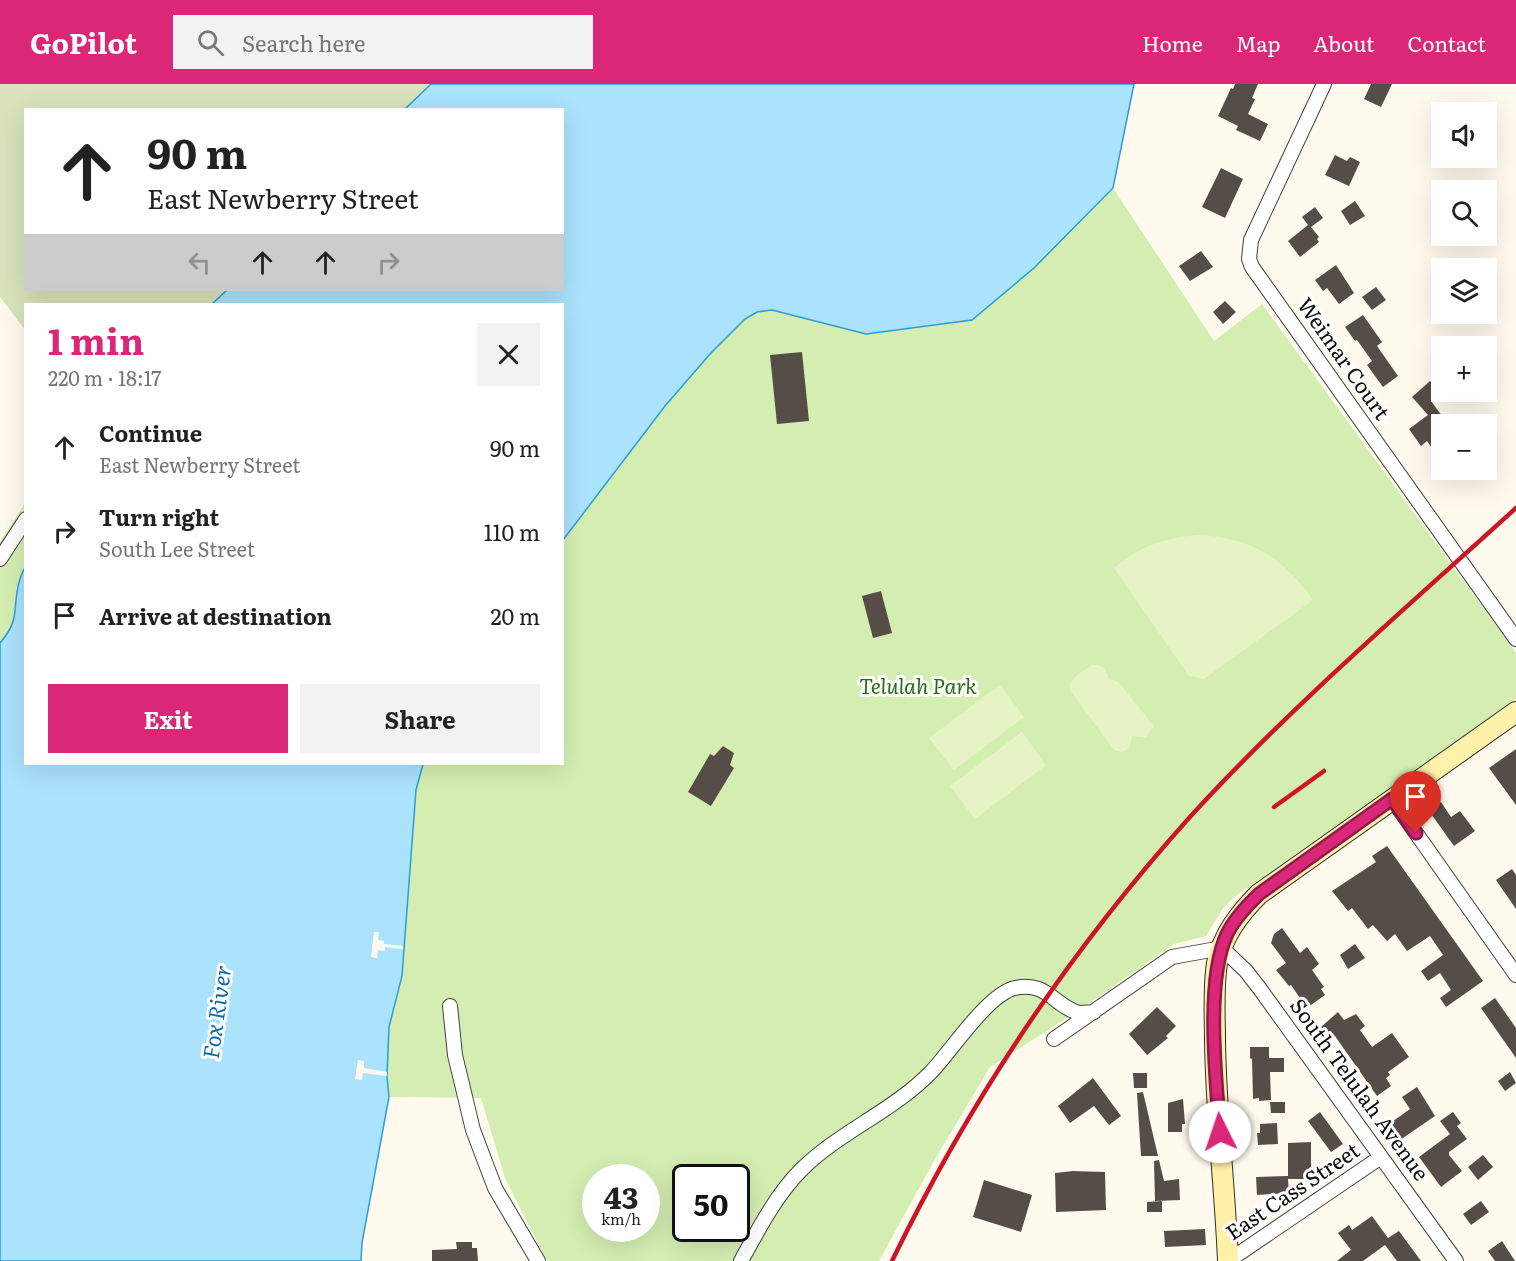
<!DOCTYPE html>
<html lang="en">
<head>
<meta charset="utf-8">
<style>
	body { margin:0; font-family:Literata,serif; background:#f2f2f2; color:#222; height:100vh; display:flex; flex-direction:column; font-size:22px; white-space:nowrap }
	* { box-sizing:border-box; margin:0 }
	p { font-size:20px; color:#767676 }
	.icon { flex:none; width:33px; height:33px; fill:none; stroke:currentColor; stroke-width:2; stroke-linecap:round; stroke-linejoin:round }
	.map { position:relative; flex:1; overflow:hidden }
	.panel { position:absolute; left:24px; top:219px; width:540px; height:462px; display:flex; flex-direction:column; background:#fff; border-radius:0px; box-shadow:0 6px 24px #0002 }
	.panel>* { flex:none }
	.banner { position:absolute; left:24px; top:24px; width:540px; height:183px; border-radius:0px; box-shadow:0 6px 24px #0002; background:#fff; color:#222; overflow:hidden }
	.fabs { position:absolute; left:1431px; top:18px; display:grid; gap:12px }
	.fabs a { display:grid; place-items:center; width:66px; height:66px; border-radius:0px; background:#fff; box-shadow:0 6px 24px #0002; font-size:30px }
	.speed { position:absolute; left:582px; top:1080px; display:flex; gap:12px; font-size:30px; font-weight:700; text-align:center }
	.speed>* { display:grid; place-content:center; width:78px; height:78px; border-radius:50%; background:#fff; box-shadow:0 6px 24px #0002; line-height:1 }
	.speed small { font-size:15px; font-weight:400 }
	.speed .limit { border:3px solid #111; border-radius:9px; background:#fff; color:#111 }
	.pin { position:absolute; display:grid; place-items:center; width:51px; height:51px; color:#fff; margin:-62px -26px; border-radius:50% 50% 50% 0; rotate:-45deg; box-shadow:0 0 6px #0007 }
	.pin .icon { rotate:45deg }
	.me { position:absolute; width:66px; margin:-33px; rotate:356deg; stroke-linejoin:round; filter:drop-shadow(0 0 4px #0008) }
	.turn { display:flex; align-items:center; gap:21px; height:126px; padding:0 24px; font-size:27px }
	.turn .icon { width:78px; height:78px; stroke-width:2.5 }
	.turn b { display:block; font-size:42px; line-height:51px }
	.lanes { display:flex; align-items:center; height:57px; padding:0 24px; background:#0003; justify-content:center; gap:30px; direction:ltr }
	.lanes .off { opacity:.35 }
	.round { display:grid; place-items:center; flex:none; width:63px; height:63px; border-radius:0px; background:#f2f2f2 }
	.headline { display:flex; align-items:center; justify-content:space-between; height:102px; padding:0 24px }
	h1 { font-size:36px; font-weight:700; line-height:45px; color:#db2777 }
	.button { display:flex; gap:12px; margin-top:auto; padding:12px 24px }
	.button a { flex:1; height:69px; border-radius:0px; background:#db2777; color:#fff; font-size:24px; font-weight:700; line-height:69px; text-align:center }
	.button a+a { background:#f2f2f2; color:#222 }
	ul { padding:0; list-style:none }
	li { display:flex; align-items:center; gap:18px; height:84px; padding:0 24px }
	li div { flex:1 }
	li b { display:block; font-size:22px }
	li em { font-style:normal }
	header { display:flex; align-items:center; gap:36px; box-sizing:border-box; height:84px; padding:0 30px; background:#db2777; color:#fff }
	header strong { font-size:28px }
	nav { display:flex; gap:33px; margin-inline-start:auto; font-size:21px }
	.search { width:420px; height:54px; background:#f2f2f2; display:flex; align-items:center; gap:15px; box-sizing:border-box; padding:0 21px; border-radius:0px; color:#767676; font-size:22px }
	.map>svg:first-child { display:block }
</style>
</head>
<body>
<header>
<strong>GoPilot</strong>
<div class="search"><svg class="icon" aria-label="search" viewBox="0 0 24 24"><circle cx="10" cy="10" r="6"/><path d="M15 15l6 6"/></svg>Search here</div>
<nav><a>Home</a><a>Map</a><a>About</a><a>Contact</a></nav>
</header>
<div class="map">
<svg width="1516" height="1177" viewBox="0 0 1516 1177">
	<rect width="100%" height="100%" fill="#fffaed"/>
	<path fill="#d4eeb2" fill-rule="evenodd" d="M1113,104L1214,257L1262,220L1516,569V615L1233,814L1223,824L1206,852L1174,860L1084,923L990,983L935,1075L879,1177H547L505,1094L481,1014L389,1013L387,992L389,942L402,892L416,706L423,680H562L563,456L665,322L710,270L745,235L757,228L772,226L866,250L972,236L1034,184ZM596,1094H646V1144H596ZM686,1094H736V1144H686Z
		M25,419V483L16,504L14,536L7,550L0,559V458Z"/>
	<path fill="#d8e3bb" d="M0,0H431L405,25L26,26V206H227L212,220H26L25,246L0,213Z"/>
	<path fill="#e6f4c5" d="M1197,451C1251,453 1282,473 1313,516L1204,595L1189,592L1114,484C1138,463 1165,454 1197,451Z
		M1092,581H1098L1104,584L1109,595L1118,598L1154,642L1146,653L1132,652L1130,663L1122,668L1114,666L1070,606C1068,594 1083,588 1092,581Z
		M1000,601L1024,633L954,686L929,654Z
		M1022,648L1046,681L975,735L950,702Z"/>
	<path fill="#abe2fd" stroke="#2a9ddb" stroke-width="1.5" d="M431,0H1134L1113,104L1034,184L972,236L866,250L772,226L757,228L745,235L710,270L665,322L563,456L562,220H212L227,206H562V26L405,25Z
		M25,483L26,680H423L416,706L402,892L389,943L387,992L389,1013L362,1159L361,1177H0V559C6,552 12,544 14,534C17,515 15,502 25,483Z"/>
	<path fill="#fffaed" d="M374,848H379L378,856L384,857V860L403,862V865L385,863V867L378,866L377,874L371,873Z
		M358,976L364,977V984L387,988V992L363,989L362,996L355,995Z"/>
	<path fill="#574d48" d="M1235,0H1258L1252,14L1255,15L1248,30L1268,40L1260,57L1236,46L1238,42L1218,32L1231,4L1233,5Z
		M1371,0H1392L1381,23L1364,15Z
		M1335,71L1347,77L1350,73L1360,78L1349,102L1325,91Z
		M1221,84L1243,95L1225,134L1202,123Z
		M1355,117L1365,132L1350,141L1341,127Z
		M1315,123L1323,134L1311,143L1319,153L1317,155L1319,158L1300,173L1288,157L1308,141L1302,133Z
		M1201,167L1213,183L1190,197L1179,182Z
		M1336,181L1354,209L1339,220L1327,204L1323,207L1315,196Z
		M1376,203L1386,216L1372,226L1362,213Z
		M1225,217L1236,228L1223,240L1213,228Z
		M1363,231L1382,258L1377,262L1398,292L1383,303L1367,281L1372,277L1357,256L1355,257L1345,243Z
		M802,268L809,337L777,340L770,271Z
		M1430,297L1441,308L1431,317L1448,340H1442V362L1434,367L1427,357L1421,362L1409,345L1428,331L1412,313Z
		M881,507L892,549L873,554L862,512Z
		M723,662L734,669L730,681L734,684L711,722L688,708L710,670L714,672Z
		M1516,665V721L1489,684Z
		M1441,718L1451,733L1460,727L1475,747L1454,762L1429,727Z
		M1387,762L1483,897L1446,923L1440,914L1451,906L1440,889L1428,897L1421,887L1443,871L1430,852L1407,867L1395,850L1387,857L1373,841L1368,845L1352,824L1348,827L1332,807L1376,778L1372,772Z
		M1512,785L1516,791V825L1496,796Z
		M1282,844L1300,869L1307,863L1319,880L1312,886L1324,903L1321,905L1325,911L1311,921L1306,923L1291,901L1289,902L1276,886L1286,879L1271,859L1274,850Z
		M1355,860L1365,874L1348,885L1340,871Z
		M1495,914L1516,944V974L1481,924Z
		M1157,923L1176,942L1166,952L1168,954L1147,971L1129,950Z
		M1338,928L1344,936L1356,930L1365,942L1360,946L1372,963L1392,949L1409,973L1388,988L1390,991L1386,994L1391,1002L1377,1012L1335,952L1333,951L1329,953L1321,943Z
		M1250,963H1269V974H1284V988H1270L1271,1016L1259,1017V1014L1253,1015L1252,975L1250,974Z
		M1510,988L1516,999L1505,1007L1498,997Z
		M1133,989H1147V1004H1134Z
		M1093,994L1121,1032L1109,1041L1094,1022L1070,1039L1058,1022Z
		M1417,1003L1435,1032L1400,1056L1389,1040L1410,1025L1402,1013Z
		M1143,1008L1158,1072H1141L1137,1009Z
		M1183,1015L1185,1040H1182V1048H1168V1019Z
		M1270,1018H1285V1029H1271Z
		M1320,1028L1343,1060L1331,1068L1308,1037Z
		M1453,1028L1461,1039L1457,1042L1467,1055L1449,1068V1071L1462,1087L1441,1103L1419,1073L1450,1050L1440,1037Z
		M1277,1039L1278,1060L1258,1061L1257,1049H1260V1040Z
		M1311,1058V1095H1288L1289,1109L1257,1111L1256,1093L1288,1092V1059Z
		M1483,1071L1493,1083L1478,1096L1468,1083Z
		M1159,1076L1164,1097L1179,1095L1180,1116L1155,1117L1154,1077Z
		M1073,1087L1105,1088L1106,1126L1056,1128L1055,1089Z
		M984,1096L1032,1111L1021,1148L973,1133Z
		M1162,1117V1128H1147V1118Z
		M1481,1117L1489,1128L1471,1141L1463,1130Z
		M1372,1132L1388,1154L1399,1147L1421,1177H1397L1385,1161L1363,1177H1337L1351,1166L1338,1149L1349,1141L1352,1146Z
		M1205,1145L1206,1161L1165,1163L1164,1147Z
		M1502,1157L1515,1177H1495L1488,1167Z
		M456,1158H472V1164H477L478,1177H432V1166L457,1165Z"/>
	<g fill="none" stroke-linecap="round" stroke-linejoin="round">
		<defs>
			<path id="street" d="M1324,0L1251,156L1249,175L1252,183L1516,555
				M0,475L26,435
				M1392,715L1516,891
				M450,922L455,971L473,1046L495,1104L538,1177
				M1054,955L1172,873L1222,864L1246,887L1260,905L1456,1177
				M741,1177C758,1146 776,1111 801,1086C840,1047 894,1027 932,987C952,966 988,910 1015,904C1046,897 1053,920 1076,928C1082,930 1088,928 1094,928
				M1228,1177L1381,1073"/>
			<path id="secondary" d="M1228,1177C1225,1104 1216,1031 1215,957C1215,932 1213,904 1217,879C1223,851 1239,830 1259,810L1516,628"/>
		</defs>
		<use href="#street" stroke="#404040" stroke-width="16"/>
		<use href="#secondary" stroke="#2f2f2f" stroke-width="22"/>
		<use href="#street" stroke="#fff" stroke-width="14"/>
		<use href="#secondary" stroke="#fff1a8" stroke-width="20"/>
		<path stroke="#cb1628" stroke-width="4.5" d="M1274,723L1324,687
			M892,1177C970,1016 1070,867 1189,734C1290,623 1405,525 1516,424"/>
	</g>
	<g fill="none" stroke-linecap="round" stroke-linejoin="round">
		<defs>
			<path id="route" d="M1220,1048C1216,995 1205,897 1227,850C1235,834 1247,822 1259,810L1392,715L1416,749"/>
		</defs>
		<use href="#route" stroke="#8e194d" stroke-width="15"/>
		<use href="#route" stroke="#db2777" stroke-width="10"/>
	</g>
	<g text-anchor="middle" stroke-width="6" stroke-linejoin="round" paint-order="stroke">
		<g font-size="21" fill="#0d0d0d" stroke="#fff">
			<text transform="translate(1343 275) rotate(55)" y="7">Weimar Court</text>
			<text transform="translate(1359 1006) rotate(54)" y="7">South Telulah Avenue</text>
			<text transform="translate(1293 1108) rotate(-34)" y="7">East Cass Street</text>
		</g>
		<g font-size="21" font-style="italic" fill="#2c6b16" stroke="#fff">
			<text x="918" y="610">Telulah Park</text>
		</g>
		<g font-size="22" font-style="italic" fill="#096cab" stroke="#fff">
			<text transform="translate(217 928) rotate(-82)" y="8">Fox River</text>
		</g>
	</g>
</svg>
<div class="fabs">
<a><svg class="icon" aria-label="sound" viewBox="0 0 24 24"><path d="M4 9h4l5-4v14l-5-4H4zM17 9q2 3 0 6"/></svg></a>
<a><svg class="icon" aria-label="search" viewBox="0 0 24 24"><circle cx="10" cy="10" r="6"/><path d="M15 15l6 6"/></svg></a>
<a><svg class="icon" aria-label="layers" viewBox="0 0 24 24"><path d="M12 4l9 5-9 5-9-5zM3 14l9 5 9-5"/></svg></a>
<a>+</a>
<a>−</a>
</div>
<div class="speed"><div>43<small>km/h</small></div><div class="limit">50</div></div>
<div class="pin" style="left:1416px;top:749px;background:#d93025"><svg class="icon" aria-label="arrive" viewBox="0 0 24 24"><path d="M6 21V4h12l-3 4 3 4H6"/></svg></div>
<svg class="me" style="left:1220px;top:1048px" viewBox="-20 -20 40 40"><circle r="19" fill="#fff"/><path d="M0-13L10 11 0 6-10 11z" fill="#db2777"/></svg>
<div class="banner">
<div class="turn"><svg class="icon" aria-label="ahead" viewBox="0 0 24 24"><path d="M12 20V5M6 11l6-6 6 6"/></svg><div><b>90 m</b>East Newberry Street</div></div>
<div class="lanes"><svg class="icon off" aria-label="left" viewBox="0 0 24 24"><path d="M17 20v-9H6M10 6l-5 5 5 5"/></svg><svg class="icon" aria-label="ahead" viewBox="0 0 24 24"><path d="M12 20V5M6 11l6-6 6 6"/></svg><svg class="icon" aria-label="ahead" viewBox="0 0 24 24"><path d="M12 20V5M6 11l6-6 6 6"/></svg><svg class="icon off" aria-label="right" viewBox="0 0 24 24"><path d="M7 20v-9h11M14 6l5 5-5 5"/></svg></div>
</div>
<section class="panel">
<div class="headline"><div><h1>1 min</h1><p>220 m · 18:17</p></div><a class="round"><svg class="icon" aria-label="close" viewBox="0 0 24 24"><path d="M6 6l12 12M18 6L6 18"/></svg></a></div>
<ul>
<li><svg class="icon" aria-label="ahead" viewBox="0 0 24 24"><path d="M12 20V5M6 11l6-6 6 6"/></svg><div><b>Continue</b><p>East Newberry Street</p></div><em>90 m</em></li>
<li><svg class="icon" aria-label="right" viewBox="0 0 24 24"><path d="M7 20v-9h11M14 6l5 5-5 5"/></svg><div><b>Turn right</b><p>South Lee Street</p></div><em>110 m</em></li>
<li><svg class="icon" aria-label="arrive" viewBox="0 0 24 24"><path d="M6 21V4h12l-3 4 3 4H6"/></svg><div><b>Arrive at destination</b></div><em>20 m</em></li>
</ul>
<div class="button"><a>Exit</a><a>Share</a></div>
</section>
</div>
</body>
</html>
